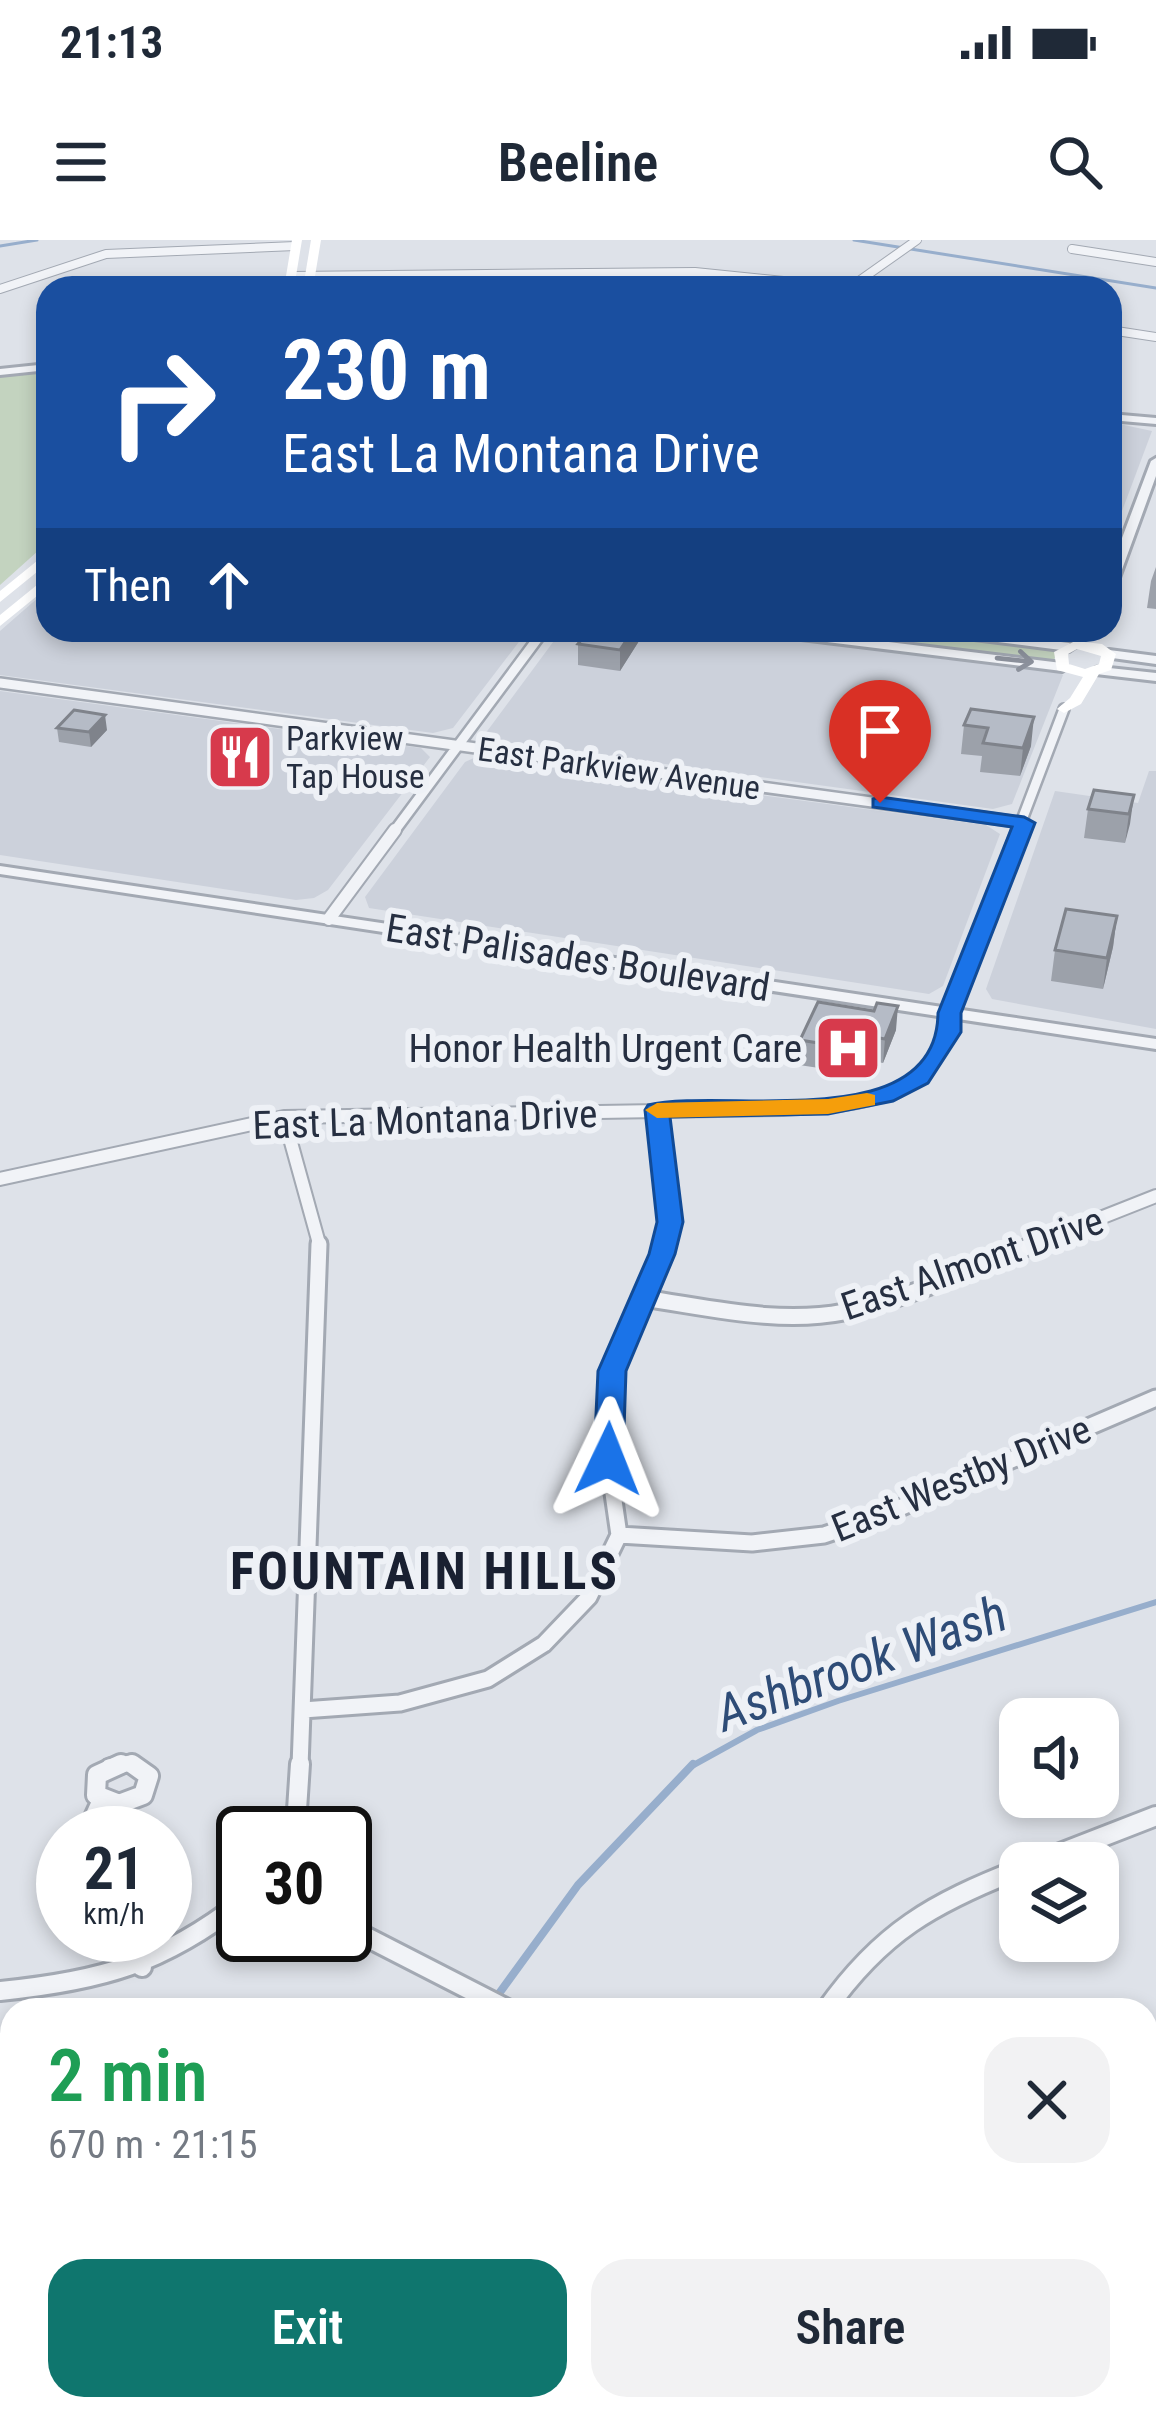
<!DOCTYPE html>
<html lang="en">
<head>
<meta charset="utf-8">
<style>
	body { margin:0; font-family:"Roboto Condensed",sans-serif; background:#f2f2f3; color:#1f2937; height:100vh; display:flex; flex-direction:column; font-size:45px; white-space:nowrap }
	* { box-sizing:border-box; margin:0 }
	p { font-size:39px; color:#747a83 }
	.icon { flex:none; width:66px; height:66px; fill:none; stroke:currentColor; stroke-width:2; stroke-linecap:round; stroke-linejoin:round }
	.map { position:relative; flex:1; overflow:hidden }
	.side { position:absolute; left:0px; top:1758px; width:1158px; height:423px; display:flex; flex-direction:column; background:#fff; border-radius:36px 36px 0 0; box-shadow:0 6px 18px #0003 }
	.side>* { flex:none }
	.top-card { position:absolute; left:36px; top:36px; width:1086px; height:366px; border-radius:36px; box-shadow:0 6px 18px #0003; background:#1a4fa0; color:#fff; overflow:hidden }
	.fabs { position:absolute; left:999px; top:1458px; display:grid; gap:24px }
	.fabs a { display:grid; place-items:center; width:120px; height:120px; border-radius:24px; background:#fff; box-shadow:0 6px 18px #0003; font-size:60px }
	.speed { position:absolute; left:36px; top:1566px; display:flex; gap:24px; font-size:60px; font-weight:700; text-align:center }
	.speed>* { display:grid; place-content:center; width:156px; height:156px; border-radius:50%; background:#fff; box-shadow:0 6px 18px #0003; line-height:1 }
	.speed small { font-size:30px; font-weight:400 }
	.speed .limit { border:6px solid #111; border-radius:18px; background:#fff; color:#111 }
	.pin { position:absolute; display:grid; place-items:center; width:102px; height:102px; color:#fff; margin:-123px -51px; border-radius:50% 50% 50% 0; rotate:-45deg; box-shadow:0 0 12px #0007 }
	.pin .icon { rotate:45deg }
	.me { position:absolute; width:132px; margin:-66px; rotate:2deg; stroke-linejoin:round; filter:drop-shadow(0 0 9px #0008) }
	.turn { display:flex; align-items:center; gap:42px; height:252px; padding:0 48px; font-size:54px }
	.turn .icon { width:156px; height:156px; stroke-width:2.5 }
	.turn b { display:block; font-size:84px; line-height:102px }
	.then { display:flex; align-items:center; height:114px; padding:0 48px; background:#0003; gap:24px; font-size:45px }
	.round { display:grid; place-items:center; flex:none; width:126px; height:126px; border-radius:36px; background:#f2f2f3 }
	.summary { display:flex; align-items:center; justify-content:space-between; height:204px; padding:0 48px }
	h1 { font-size:72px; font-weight:600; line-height:90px; color:#1e9e55 }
	.button { display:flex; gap:24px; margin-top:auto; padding:24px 48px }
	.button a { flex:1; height:138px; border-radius:36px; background:#0f766e; color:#fff; font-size:48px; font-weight:600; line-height:138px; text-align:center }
	.button a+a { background:#f2f2f3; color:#1f2937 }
	.status { display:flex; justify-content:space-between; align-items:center; height:84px; padding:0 60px; background:#fff; direction:ltr }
	.status svg { height:33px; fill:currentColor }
	header { display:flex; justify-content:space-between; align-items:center; height:156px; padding:0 48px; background:#fff; font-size:54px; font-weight:600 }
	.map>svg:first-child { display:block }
</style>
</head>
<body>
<div class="status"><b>21:13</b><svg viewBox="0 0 49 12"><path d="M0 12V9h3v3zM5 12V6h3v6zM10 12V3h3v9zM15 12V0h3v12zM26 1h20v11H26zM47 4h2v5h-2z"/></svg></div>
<header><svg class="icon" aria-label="menu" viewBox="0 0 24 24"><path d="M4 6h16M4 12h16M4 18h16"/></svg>Beeline<svg class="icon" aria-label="search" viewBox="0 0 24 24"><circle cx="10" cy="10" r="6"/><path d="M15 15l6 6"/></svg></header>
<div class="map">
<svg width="1156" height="2179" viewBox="0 0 1156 2179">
	<rect width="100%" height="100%" fill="#dee2e9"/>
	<path fill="#ccd1db" d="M1110,182L1152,191L1110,303Z
		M48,349V390H528L453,488L433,493L0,435V391Z
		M562,390H702L804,399L949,420L948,416L986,421L1015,428L1010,423L1057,430L1063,435L1012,564L993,569L490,500L485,494Z
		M0,451L421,508L430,517L328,650L314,658L296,660L0,615Z
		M476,517L986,585L1000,594L943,746L929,754L369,668L365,657L465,522Z
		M1149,531H1156V789L992,759L986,749L1055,551L1138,563Z"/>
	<path fill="#c3d3bf" d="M37,130L48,147V302L0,345V134Z
		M788,390H905L1058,408L1053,423Z"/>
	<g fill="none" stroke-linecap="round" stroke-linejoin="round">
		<path stroke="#97aecc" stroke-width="3" d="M854,0L1156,48
			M0,6L37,0"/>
		<path stroke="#97aecc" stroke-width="6" d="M690,1527L757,1490L838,1461L1156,1362"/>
		<path stroke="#97aecc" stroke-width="8" d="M487,1770L578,1645L693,1524
			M0,1934L12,1931
			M411,2169L417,2179"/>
		<defs>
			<path id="minor-far4" d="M1072,9L1156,22
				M292,36L695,32L851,48
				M849,48L917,0
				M0,49L106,14L295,6
				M1110,90L1156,97"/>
			<path id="minor-far3" d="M0,443L1025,583
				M393,593L544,390
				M1017,593L1064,469"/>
			<path id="minor-far2" d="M329,679L395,590
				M657,870L670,982L664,1007
				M284,877L320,1007
				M0,939L284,877L783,869C858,865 936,862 949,773L1018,590
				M1027,1007L1156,956"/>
			<path id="minor-far1" d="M642,1058C707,1067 778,1085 844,1072C910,1058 972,1029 1035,1004
				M619,1295L752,1303L824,1295L883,1275L1156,1158
				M303,1470L400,1463L488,1439L544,1404L589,1357L619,1295L608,1219L612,1131L665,1004
				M109,1527L131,1523L137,1527
				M300,1527L319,1004"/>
			<path id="minor" d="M121,1524L97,1535L96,1555L119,1564L143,1555L149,1536L132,1524
				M87,1593L102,1560
				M288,1593L297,1570L300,1524
				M1035,1623L1156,1576
				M345,1686L509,1770
				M99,1695L142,1727
				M0,1751C101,1741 162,1724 243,1661
				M826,1770C881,1692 933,1663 1020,1629
				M1146,1909L1156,1904
				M684,2169L689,2179
				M1108,2169L1115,2179"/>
			<path id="tertiary" d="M48,124V130L0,135V129Z
				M1110,174L1156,178V184L1110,180Z
				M1156,218V236L1116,346L1110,349V330L1151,221Z
				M755,390H790L1062,423L1068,427L1062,431L761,394Z
				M928,390H963L1069,403L1075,407L1069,411L934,394Z
				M1109,410L1156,416V424L1105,417V411Z
				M1100,427L1156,433V441L1096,434V428Z
				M0,626L1156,799V809L0,634Z"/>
		</defs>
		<use href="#minor-far4" stroke="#a3a9b3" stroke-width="10"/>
		<use href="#minor-far3" stroke="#a3a9b3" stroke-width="14"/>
		<use href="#minor-far2" stroke="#a3a9b3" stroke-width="16"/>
		<use href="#minor-far1" stroke="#a3a9b3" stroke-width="21"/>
		<use href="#minor" stroke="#a3a9b3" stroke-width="24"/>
		<use href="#tertiary" stroke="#a3a9b3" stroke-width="6"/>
		<use href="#minor-far4" stroke="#f1f3f7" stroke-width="8"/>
		<use href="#minor-far3" stroke="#f1f3f7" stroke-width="9"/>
		<use href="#minor-far2" stroke="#f1f3f7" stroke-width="12"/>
		<use href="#minor-far1" stroke="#f1f3f7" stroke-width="15"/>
		<use href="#minor" stroke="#f1f3f7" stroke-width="18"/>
		<use href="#tertiary" fill="#f1f3f7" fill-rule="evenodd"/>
		<path fill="#fff" fill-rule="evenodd" d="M292,0H302L294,48H284Z
			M311,0H321L313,48H303Z
			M48,312V323L0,362V351Z
			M48,336V347L0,386V375Z
			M1075,401L1102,404L1116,414L1111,430L1099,434L1081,464L1064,473L1057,469L1070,458L1083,437L1057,430L1054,412ZM1077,409L1101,416L1099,424L1085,429L1069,424L1068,414Z"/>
	</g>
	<path fill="#9ca1aa" d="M1156,327V369L1147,368L1151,341Z
		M639,401L620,431L578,425V404Z
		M971,469L1031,506L1020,536L980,532L982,516L961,514L964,485Z
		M57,488L107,490L91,507L59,502Z
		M263,496L264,510L248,529L216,525L215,510Z
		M1134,555L1125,603L1084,598L1088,569Z
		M1117,676L1113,707L1103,749L1051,741L1055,710Z
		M874,771L896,790L883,823L872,821L866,835L799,825L800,800Z"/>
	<path fill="#7f838b" d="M633,390H639V401L620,431V410Z
		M105,475L107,490L91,507L89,492Z
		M1034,477L1031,506L1020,536L1023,508Z
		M263,496L264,510L248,529L247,515Z
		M1134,555L1130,584L1125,603L1129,574Z
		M1117,676L1113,707L1103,749L1107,718Z
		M898,766L896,790L883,823L885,799Z
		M874,797L872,821L866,835L868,811Z"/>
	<path fill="#b5bbc6" stroke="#7f838b" stroke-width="3" d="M589,390H633L620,410L578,404Z
		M971,469L1034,477L1023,508L983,503L988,488L964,485Z
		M74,470L105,475L89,492L57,488Z
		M232,491L263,496L247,515L215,510Z
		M1094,550L1134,555L1129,574L1088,569Z
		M1066,669L1117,676L1107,718L1055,710Z
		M818,762L874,771L877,763L898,766L885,799L874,797L868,811L800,800Z"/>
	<defs><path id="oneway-shaft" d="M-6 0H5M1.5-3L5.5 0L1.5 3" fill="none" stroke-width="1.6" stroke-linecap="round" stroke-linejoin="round" transform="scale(3)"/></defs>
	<use stroke="#8c919c" href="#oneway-shaft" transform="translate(1015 420) rotate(6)"/>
	<path fill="#1a73e8" stroke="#114b97" stroke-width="3" d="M880,557L1024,577L1035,583L961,773V792L928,843L893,861L828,874L670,877L683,982L675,1014L626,1131L623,1219L618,1226H598L594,1219L598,1131L649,1014L657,982L645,870L648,865C724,847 937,898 938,773L1012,587L873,567V559Z"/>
	<path fill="#f59e0b" d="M867,853L875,855V865L828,874L657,878L645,870L657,863L828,859Z"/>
	<defs>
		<symbol id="restaurant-square" viewBox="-11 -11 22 22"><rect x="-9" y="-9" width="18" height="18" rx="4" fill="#d73a4c" stroke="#eef1f6"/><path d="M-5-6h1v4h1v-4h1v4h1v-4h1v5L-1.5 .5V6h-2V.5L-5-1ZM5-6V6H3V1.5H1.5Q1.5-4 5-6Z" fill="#fff"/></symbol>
		<symbol id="hospital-square" viewBox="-11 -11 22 22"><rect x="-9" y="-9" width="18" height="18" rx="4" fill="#d73a4c" stroke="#eef1f6"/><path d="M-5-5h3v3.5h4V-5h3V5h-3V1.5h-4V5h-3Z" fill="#fff"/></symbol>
	</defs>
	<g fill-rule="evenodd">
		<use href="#restaurant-square" x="202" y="479" width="76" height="76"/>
		<use href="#hospital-square" x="810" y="770" width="76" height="76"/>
	</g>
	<g text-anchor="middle" stroke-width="12" stroke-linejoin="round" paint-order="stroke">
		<g font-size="33" fill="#262f41" stroke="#eef1f6" text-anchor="start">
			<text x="286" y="510">Parkview<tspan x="286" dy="38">Tap House</tspan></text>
		</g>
		<g font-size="33" fill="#262f41" stroke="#eef1f6">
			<text transform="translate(619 528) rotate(8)" y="12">East Parkview Avenue</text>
		</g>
		<g font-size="39" fill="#262f41" stroke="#eef1f6">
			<text transform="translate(578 717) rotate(9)" y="14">East Palisades Boulevard</text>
			<text transform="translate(425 879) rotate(-2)" y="14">East La Montana Drive</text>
			<text transform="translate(972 1023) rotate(-19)" y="14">East Almont Drive</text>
			<text transform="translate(961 1238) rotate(-22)" y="14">East Westby Drive</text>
		</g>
		<g font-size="39" fill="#262f41" stroke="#eef1f6" text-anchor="end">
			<text x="802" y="822">Honor Health Urgent Care</text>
		</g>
		<g font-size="51" font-weight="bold" letter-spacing="3" fill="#192031" stroke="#eef1f6">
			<text x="425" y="1349">FOUNTAIN HILLS</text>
		</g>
		<g font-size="51" font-style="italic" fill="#2e4c77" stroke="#eef1f6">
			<text transform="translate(861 1423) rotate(-20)" y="18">Ashbrook Wash</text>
		</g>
	</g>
</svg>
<div class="fabs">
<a><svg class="icon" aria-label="sound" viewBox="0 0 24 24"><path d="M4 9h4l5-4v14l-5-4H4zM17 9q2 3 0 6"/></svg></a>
<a><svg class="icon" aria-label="layers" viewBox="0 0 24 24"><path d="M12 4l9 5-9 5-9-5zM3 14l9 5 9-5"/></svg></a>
</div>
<div class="speed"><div>21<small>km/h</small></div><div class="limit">30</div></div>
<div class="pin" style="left:880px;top:563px;background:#d93025"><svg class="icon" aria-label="arrive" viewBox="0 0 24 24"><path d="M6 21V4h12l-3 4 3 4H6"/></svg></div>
<svg class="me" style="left:608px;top:1219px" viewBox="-20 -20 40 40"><path d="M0-17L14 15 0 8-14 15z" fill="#1a73e8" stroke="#fff" stroke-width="4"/></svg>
<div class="top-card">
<div class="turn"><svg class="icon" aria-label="right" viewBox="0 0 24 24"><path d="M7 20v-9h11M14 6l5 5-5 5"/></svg><div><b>230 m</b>East La Montana Drive</div></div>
<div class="then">Then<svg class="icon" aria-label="ahead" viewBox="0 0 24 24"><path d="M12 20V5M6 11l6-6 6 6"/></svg></div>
</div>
<section class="side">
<div class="summary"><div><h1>2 min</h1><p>670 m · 21:15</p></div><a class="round"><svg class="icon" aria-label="close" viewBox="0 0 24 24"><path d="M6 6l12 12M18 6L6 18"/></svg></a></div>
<div class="button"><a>Exit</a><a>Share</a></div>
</section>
</div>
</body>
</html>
